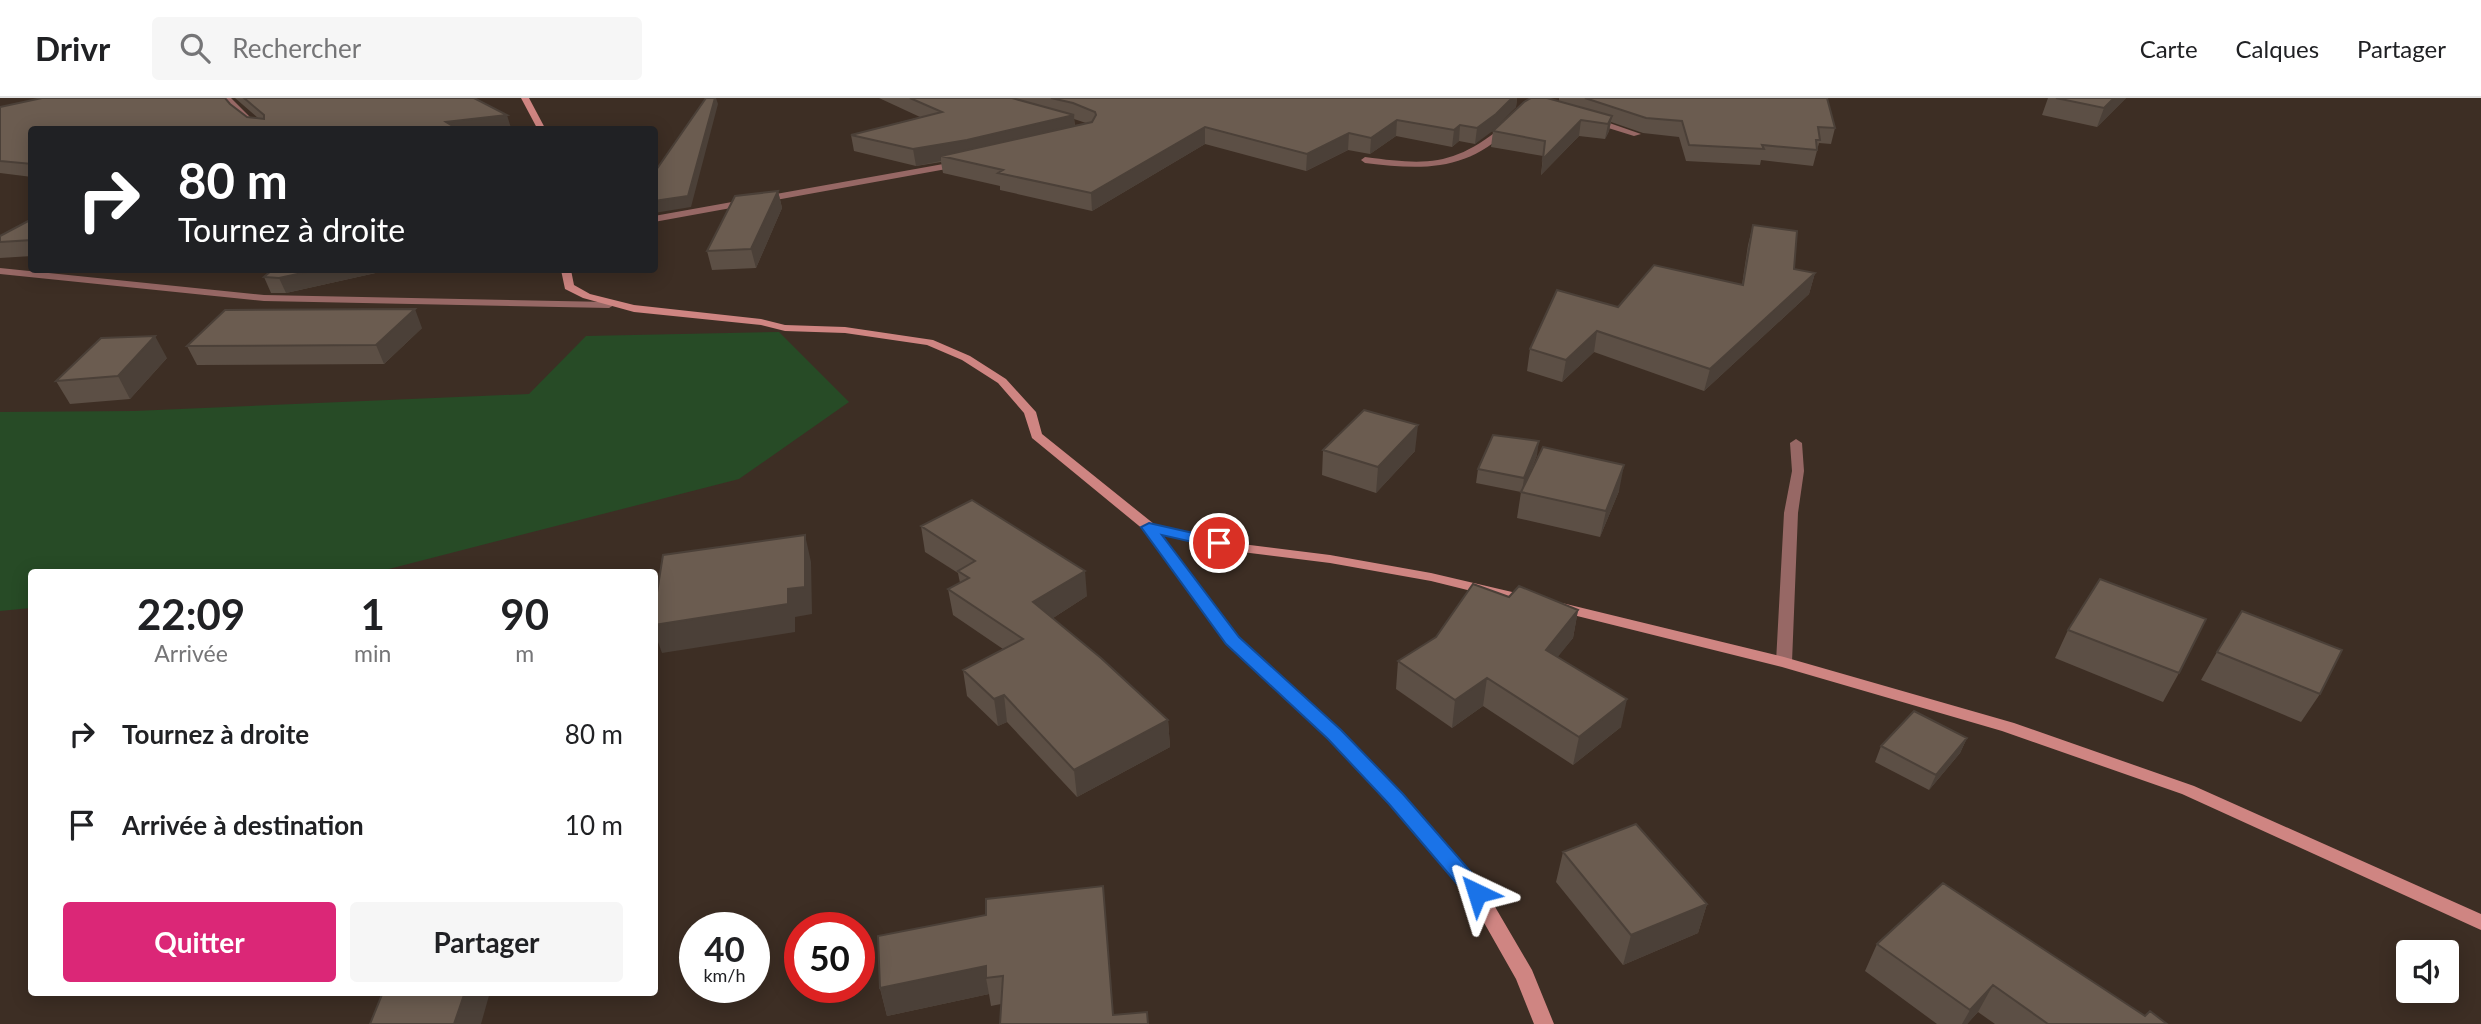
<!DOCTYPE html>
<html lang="fr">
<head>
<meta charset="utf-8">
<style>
	body { margin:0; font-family:Lato,sans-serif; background:#f6f6f6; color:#202124; height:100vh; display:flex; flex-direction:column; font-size:26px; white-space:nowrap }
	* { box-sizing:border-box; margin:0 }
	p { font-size:23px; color:#757577 }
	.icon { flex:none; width:38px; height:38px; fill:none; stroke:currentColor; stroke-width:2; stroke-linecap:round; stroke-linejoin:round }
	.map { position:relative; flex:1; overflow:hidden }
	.drawer { position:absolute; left:28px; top:471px; width:630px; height:427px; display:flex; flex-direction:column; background:#fff; border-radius:7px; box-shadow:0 4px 18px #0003 }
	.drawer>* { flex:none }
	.top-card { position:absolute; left:28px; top:28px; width:630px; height:147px; border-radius:7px; box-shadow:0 4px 18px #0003; background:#202124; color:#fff; overflow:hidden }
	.controls { position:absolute; left:2396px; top:842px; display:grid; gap:14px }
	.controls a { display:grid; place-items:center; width:63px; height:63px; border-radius:7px; background:#fff; box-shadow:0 4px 18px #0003; font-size:35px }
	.speed { position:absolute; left:679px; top:814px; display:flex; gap:14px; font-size:35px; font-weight:700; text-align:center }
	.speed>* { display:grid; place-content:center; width:91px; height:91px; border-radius:50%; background:#fff; box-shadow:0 4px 18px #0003; line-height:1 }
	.speed small { font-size:18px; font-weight:400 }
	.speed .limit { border:10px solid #d22; background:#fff; color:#111 }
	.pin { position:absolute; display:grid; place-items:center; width:60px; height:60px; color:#fff; margin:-30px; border:4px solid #fff; border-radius:50%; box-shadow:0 2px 7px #0007 }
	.me { position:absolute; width:77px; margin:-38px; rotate:319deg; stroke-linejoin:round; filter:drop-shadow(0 0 5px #0008) }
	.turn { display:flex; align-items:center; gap:24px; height:147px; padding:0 35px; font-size:32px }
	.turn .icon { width:91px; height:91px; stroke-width:2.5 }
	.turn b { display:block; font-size:49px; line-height:60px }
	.eta { display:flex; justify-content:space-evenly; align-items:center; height:119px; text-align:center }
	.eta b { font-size:42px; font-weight:700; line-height:49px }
	.button { display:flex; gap:14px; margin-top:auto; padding:14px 35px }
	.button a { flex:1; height:80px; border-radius:7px; background:#db2777; color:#fff; font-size:28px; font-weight:700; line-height:80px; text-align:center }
	.button a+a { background:#f6f6f6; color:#202124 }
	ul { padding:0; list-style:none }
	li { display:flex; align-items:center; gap:21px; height:91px; padding:0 35px }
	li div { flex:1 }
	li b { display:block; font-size:26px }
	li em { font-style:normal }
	header { display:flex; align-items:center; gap:42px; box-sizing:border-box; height:98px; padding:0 35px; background:#fff; border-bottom:2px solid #e0e0e0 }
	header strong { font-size:33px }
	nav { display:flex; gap:38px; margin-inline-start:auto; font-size:24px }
	.search { width:490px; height:63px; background:#f6f6f6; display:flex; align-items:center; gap:18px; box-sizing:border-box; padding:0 24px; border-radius:7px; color:#757577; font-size:26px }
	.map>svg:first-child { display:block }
</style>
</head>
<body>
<header>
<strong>Drivr</strong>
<div class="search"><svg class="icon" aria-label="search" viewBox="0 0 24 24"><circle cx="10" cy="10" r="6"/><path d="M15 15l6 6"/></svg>Rechercher</div>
<nav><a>Carte</a><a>Calques</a><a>Partager</a></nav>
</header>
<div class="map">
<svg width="2481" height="926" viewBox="0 0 2481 926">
	<rect width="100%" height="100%" fill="#3d2e24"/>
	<path fill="#274b26" d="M779,234L849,304L739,381L381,473L32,474L31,510L0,513V314L134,313L529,296L586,238Z"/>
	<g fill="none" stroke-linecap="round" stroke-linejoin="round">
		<path fill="#976865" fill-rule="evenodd" d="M223,0H231L251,20L268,32C248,32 235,14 223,0Z
			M1589,20H1595L1641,36L1634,38L1589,24Z
			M1503,28L1510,30C1467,74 1422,72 1365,65L1361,62L1365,59C1426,67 1453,69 1503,28Z
			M960,63L964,66L963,68L654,124V118Z
			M0,170L264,197L609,204L614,207L609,210L264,203L0,176Z
			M1796,341L1802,345L1804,373L1798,415L1792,564L1789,568H1779L1776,564L1784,415L1792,373L1790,345Z"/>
		<path fill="#cf8582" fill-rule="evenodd" d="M521,0H529L546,32H538Z
			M561,172H571L574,187L590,196L634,207L761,221L785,227L845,229L933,242L970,258L1006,281L1036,314L1042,336L1154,426L1242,446L1330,457L1431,475L1533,499L1535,502L1528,507L1431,483L1330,465L1242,454L1161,436L1238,540L1341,633L1402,696L1484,790L1532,872L1554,926H1534L1516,881L1470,800L1390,706L1329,641L1228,546L1144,432L1032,340L1024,315L998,285L962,262L927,247L845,235L785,233L761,227L634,214L583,200L565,191Z
			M1562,505L1784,559L2014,625L2194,688L2481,816V832L2182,696L2002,633L1782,569L1557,513L1555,510L1557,507Z"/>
	</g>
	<path fill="#5c4f45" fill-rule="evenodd" d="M235,0H474L511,30L495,32H32V79L0,75V9L230,6L247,19L258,20Z
		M879,0H1517L1516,9L1475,46L1459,43L1452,49L1396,38L1370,56L1348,52L1306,73L1205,46L1092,113L1000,92V88L943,75L941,64L916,68L854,53L851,37L920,19ZM1074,21L1086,25L1075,28Z
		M1559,0H1827L1835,30L1831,46L1819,45L1813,68L1761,62L1760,67L1686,63L1679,39L1643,35L1611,24L1609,33L1605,41L1579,38L1541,77L1543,58L1491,49L1493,33L1559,3Z
		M2048,0H2126L2097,29L2042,17Z
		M778,93L782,110L756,170L712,172L707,153Z
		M32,121V158L0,160V138Z
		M1753,127L1794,171L1815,175L1809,196L1704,293L1594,254L1562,284L1527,273L1530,251L1618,209L1742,187L1748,147Z
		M389,172L286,195H271L264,179Z
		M422,230L384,266L197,267L187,248Z
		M167,260L130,301L70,306L56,283Z
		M1323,352L1415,353L1376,395L1322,377Z
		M1537,357L1529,378L1619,393L1600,439L1517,420L1521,394L1476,385L1478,371Z
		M921,428L1087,498L1053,520L1168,622L1170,649L1077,699L1007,624L998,628L967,598L963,572L1003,551L953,517L948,491L960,485L958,475L925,454Z
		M1509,499L1578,512L1573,540L1557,559L1621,629L1573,667L1483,608L1452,630L1396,591L1398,563Z
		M2068,532L2179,575L2163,604L2055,560Z
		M2217,554L2320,596L2301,624L2201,582Z
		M1967,640L1960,655L1929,692L1875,664L1881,648Z
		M1563,754L1707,806L1698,835L1623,867L1556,784Z
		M986,817L1114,917L1148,926L1001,906L991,908L989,896L887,918L880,890Z
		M1877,846L2145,918L2167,926H1995L1978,914L1967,926H1937L1865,873Z"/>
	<path fill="#4b4038" d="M715,0H716L718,6L691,109L654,115V103Z
		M1512,0H1517L1516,9L1494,32L1475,46L1477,30Z
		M2114,0H2126L2097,29L2104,10Z
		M507,17L511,30L495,32H449L446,24Z
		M1074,17L1075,33L941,58V63L916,68L913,51Z
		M1612,18L1609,33L1605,41L1608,26Z
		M1397,22L1396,38L1370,56L1371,40Z
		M1581,22L1579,38L1541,77L1543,61Z
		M1460,27L1459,43L1452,49L1454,32Z
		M1205,29V46L1092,113L1091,95Z
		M1349,35L1348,52L1306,73L1307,56Z
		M778,93L782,110L756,170L751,151Z
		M316,172H389L286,195L279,180Z
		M1815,175L1809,196L1704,293L1710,271Z
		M415,211L422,230L384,266L376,247Z
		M1597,233L1594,254L1562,284L1566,262Z
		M155,238L167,260L130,301L118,278Z
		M1418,327L1415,353L1376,395L1378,369Z
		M1539,343L1537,357L1522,394L1524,380Z
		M1624,367L1619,393L1600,439L1606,413Z
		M805,437L811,464L812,516L795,519V534L662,555L654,533V527L788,491Z
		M1085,473L1087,498L1036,531L1033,504Z
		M1578,512L1573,540L1541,580L1546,552Z
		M1487,580L1483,608L1452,630L1455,602Z
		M1004,597L1007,624L998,628L994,601Z
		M1627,601L1621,629L1573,667L1579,639Z
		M1168,622L1170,649L1077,699L1074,672Z
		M1967,640L1960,655L1929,692L1936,677Z
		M1707,806L1698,835L1623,867L1631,837Z
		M986,868V880L989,896L887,918L880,890Z
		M1993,887L1978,914L1967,926H1962L1970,912Z
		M465,894H490L481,926H454Z"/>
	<path fill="#6b5c50" stroke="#4b4038" stroke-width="2" d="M42,0H225L230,6L247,19L264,21V17L244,0H474L507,17L446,24L459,32H32V66L0,63V9Z
		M706,0H715L688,98L654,103V75Z
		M910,0H1012L1074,17L967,42L913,51L851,37L942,14Z
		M1051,0H1512L1496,16L1477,30L1460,27L1454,32L1397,22L1371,40L1349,35L1307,56L1205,29L1091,95L998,75L1003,72L941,58L1092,24L1096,17L1095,14L1073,5Z
		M1531,0H1547L1612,18L1608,26L1581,22L1543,61L1545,43L1493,33L1524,4Z
		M1585,0H1827L1835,30L1818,29L1820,42H1816L1817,52L1762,47L1764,51L1689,47L1682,23L1646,20Z
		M2056,0H2114L2104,10Z
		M778,93L751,151L707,153L735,98Z
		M32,121V142L0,144V138Z
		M1753,127L1797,133L1794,171L1815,175L1710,271L1597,233L1566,262L1530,251L1557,192L1618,209L1654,167L1743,187Z
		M272,172H316L279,180L264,179Z
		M415,211L376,247L187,248L225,212Z
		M155,238L118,278L56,283L101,240Z
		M1364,312L1418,327L1378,369L1323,352Z
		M1493,337L1539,343L1524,380L1478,371Z
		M1543,349L1624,367L1606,413L1521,394Z
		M972,402L1085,473L1033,504L1101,560L1168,622L1074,672L1004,597L994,601L963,572L1023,541L948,491L969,480L958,473L975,463L921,428Z
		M805,437V489L788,491V506L654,527V513L663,457Z
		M2100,481L2206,521L2179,575L2068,532Z
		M1473,486L1509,499L1519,488L1578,512L1546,552L1627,601L1579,639L1487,580L1455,602L1398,563L1436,539Z
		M2242,513L2342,552L2320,596L2217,554Z
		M1914,613L1967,640L1936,677L1881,648Z
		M1636,726L1707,806L1631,837L1563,754Z
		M1943,785L2145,918L2150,913L2167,926H2048L1993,887L1970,912L1877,846Z
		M1103,788L1113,917L1147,914L1148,926H1000L1003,878L986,880V868L880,890L878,838L986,817V801Z
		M383,894H465L454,926H370Z"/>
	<path fill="#1a73e8" stroke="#114b97" stroke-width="2" d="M1149,425L1224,442L1227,445L1224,448L1219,450L1162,437L1239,539L1341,632L1403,696L1484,789L1488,795L1484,801L1477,803L1470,801L1389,706L1328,641L1226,546L1141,429Z"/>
</svg>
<div class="controls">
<a><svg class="icon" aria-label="sound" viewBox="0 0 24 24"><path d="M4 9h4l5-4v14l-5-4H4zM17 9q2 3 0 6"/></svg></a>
</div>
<div class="speed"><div>40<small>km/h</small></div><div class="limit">50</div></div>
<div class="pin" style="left:1219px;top:445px;background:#d93025"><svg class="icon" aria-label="arrive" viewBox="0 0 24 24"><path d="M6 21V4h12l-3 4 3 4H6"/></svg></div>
<svg class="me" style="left:1477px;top:795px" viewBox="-20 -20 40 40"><path d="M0-17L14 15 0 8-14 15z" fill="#1a73e8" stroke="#fff" stroke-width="4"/></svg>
<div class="top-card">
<div class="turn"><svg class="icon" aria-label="right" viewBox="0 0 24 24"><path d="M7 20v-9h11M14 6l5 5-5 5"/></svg><div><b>80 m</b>Tournez à droite</div></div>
</div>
<section class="drawer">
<div class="eta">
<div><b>22:09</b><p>Arrivée</p></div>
<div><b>1</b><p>min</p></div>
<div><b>90</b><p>m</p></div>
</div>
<ul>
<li><svg class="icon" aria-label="right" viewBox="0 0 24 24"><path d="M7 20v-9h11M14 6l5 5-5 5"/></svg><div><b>Tournez à droite</b></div><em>80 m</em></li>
<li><svg class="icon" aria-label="arrive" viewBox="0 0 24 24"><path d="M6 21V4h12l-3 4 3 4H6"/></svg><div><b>Arrivée à destination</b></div><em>10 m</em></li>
</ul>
<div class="button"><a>Quitter</a><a>Partager</a></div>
</section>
</div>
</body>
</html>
